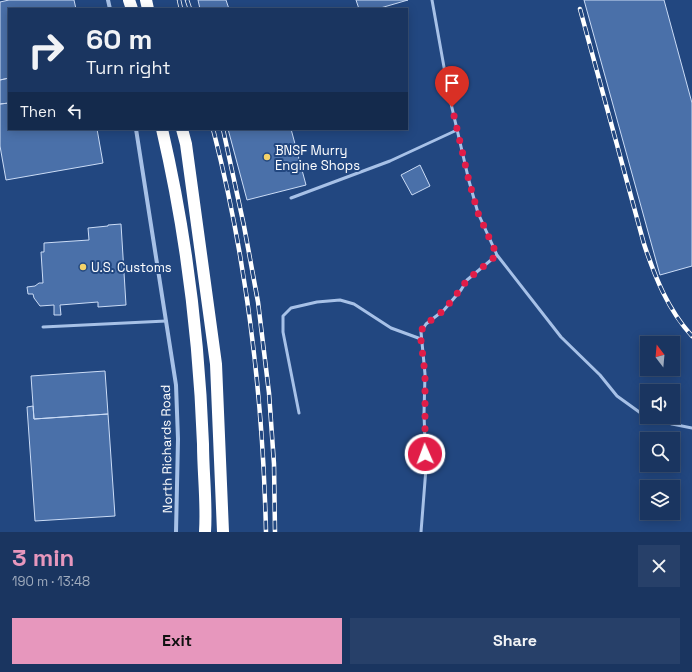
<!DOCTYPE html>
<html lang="en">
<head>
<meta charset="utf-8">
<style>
	body { margin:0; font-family:"Space Grotesk",sans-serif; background:#274069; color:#f1f3f6; height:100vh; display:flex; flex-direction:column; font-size:15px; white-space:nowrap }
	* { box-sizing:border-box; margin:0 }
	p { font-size:13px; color:#9fabbd }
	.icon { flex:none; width:22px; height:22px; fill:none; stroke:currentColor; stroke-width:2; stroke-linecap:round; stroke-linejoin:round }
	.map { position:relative; height:532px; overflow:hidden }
	.sheet { display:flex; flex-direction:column; background:#1a3560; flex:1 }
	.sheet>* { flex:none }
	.hud { position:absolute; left:8px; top:8px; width:400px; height:122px; border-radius:0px; box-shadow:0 2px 10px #0003,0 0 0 1px #385075; background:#1a3560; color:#f1f3f6; overflow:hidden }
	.needle { width:26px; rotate:344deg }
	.fabs { position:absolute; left:640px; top:336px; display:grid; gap:8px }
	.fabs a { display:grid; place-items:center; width:40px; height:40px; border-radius:0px; background:#1a3560; box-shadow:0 2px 10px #0003,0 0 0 1px #385075; font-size:20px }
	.pin { position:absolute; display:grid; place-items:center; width:34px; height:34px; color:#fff; margin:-41px -17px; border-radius:50% 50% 50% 0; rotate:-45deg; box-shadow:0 0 4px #0007 }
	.pin .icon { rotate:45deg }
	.me { position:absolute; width:44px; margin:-22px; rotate:358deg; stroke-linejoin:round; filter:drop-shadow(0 0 3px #0008) }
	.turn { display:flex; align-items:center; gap:14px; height:84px; padding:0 12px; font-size:18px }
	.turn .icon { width:52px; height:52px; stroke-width:2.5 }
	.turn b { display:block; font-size:28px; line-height:34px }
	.then { display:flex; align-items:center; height:38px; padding:0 12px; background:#0003; gap:8px; font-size:15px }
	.round { display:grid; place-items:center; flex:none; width:42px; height:42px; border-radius:0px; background:#274069 }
	.summary { display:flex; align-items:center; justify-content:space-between; height:68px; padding:0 12px }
	h1 { font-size:24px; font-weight:600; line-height:30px; color:#e797bd }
	.button { display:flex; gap:8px; margin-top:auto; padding:8px 12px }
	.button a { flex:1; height:46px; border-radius:0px; background:#e797bd; color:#111; font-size:16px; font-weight:600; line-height:46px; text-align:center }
	.button a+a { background:#274069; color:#f1f3f6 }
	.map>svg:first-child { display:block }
</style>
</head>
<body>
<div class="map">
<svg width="692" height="532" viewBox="0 0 692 532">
	<rect width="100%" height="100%" fill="#224780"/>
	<path fill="#4a70a9" stroke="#cbdcf6" d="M9,0H74L76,9H9V78L0,80V2Z
		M198,0H226L229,9H200Z
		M356,0H408L377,9H359Z
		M584,0H664L692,103V266L660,275Z
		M9,78V103L0,104V80Z
		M9,103V129H97L103,163L6,180L0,146V104Z
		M228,129H291L306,185L247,200Z
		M420,165L430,186L412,195L401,175Z
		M121,224L126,305L98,307V302L60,305L61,315H54V305L40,306L34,298L33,294H28L27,287L35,286L39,283H43L41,252H44V243L89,240L88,228L108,226V225Z
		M105,371L108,414L34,419L31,376Z
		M33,406L34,419L108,414L115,516L35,521L27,407Z"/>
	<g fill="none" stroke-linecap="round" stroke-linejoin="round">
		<path stroke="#a7c1e7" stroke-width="3" d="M291,198L390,161L457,130
			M497,255L561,337L600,375L617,396L642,414L647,416
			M43,327L166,321
			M299,413L283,332V316L291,308L317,302L340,300L354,304L391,328L421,339
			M651,417L672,424L692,428
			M421,532L426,468L424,414L425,374L421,332L426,324L444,310L461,290L467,280L497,255L478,213L469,181L449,95L432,0"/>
		<path stroke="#a7c1e7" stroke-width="4" d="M108,0L110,9
			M136,129L176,385L178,439L176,532"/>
		<path stroke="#fff" stroke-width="12" d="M129,0L132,9
			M146,0L148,9
			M162,129C186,232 199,338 203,444C203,473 207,503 205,532
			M182,129L186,144L216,364L223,532"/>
		<defs>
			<path id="rail" d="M179,0L181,9
				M187,0L190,9
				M580,9L644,244C655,277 668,310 692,336
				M213,129C247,261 263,396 266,532
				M223,129L244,226L258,302L269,393L274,464L275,532"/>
		</defs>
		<use href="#rail" stroke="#fff" stroke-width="4.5"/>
		<use href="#rail" stroke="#224780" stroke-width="3" stroke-dasharray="9" stroke-linecap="butt"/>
	</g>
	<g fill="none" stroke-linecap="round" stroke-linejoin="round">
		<path stroke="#e11d48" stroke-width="7" stroke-dasharray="0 12.6" d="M425,454V374L420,332L426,324L444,310L460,290L467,280L497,255L478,213L469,181L452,107"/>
	</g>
	<g fill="#f4d269" stroke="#224780" stroke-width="1.5">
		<circle cx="267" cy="157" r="4"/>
		<circle cx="83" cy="267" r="4"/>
	</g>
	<g text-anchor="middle" stroke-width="4" stroke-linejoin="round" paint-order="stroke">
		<g font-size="13" fill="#fff" stroke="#224780" text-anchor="start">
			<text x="275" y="155">BNSF Murry<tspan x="275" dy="15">Engine Shops</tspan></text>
			<text x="91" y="272">U.S. Customs</text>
		</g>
		<g font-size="13" fill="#fff" stroke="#224780">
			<text transform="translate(166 449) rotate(-91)" y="5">North Richards Road</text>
		</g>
	</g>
</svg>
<div class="fabs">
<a><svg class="needle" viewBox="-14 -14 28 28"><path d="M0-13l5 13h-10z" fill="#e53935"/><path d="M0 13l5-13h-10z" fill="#9fabbd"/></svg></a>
<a><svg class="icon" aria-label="sound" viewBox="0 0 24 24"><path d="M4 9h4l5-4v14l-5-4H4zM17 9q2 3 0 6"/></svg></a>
<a><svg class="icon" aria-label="search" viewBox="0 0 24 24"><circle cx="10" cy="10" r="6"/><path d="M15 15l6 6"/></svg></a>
<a><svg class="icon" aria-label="layers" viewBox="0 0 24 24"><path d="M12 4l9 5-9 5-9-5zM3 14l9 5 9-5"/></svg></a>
</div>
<div class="pin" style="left:452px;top:107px;background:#d93025"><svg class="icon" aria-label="arrive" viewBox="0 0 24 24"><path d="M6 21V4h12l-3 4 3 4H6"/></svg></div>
<svg class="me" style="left:425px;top:454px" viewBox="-20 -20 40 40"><circle r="17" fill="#e11d48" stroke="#fff" stroke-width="3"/><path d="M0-11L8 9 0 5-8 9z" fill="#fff"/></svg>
<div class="hud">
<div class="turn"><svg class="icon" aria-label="right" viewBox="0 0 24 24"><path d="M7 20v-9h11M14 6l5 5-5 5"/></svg><div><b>60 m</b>Turn right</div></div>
<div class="then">Then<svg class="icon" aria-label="left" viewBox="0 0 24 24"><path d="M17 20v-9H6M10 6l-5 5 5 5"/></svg></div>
</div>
</div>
<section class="sheet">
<div class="summary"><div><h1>3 min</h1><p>190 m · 13:48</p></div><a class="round"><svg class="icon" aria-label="close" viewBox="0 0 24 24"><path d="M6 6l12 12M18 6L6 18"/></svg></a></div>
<div class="button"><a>Exit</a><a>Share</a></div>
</section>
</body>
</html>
